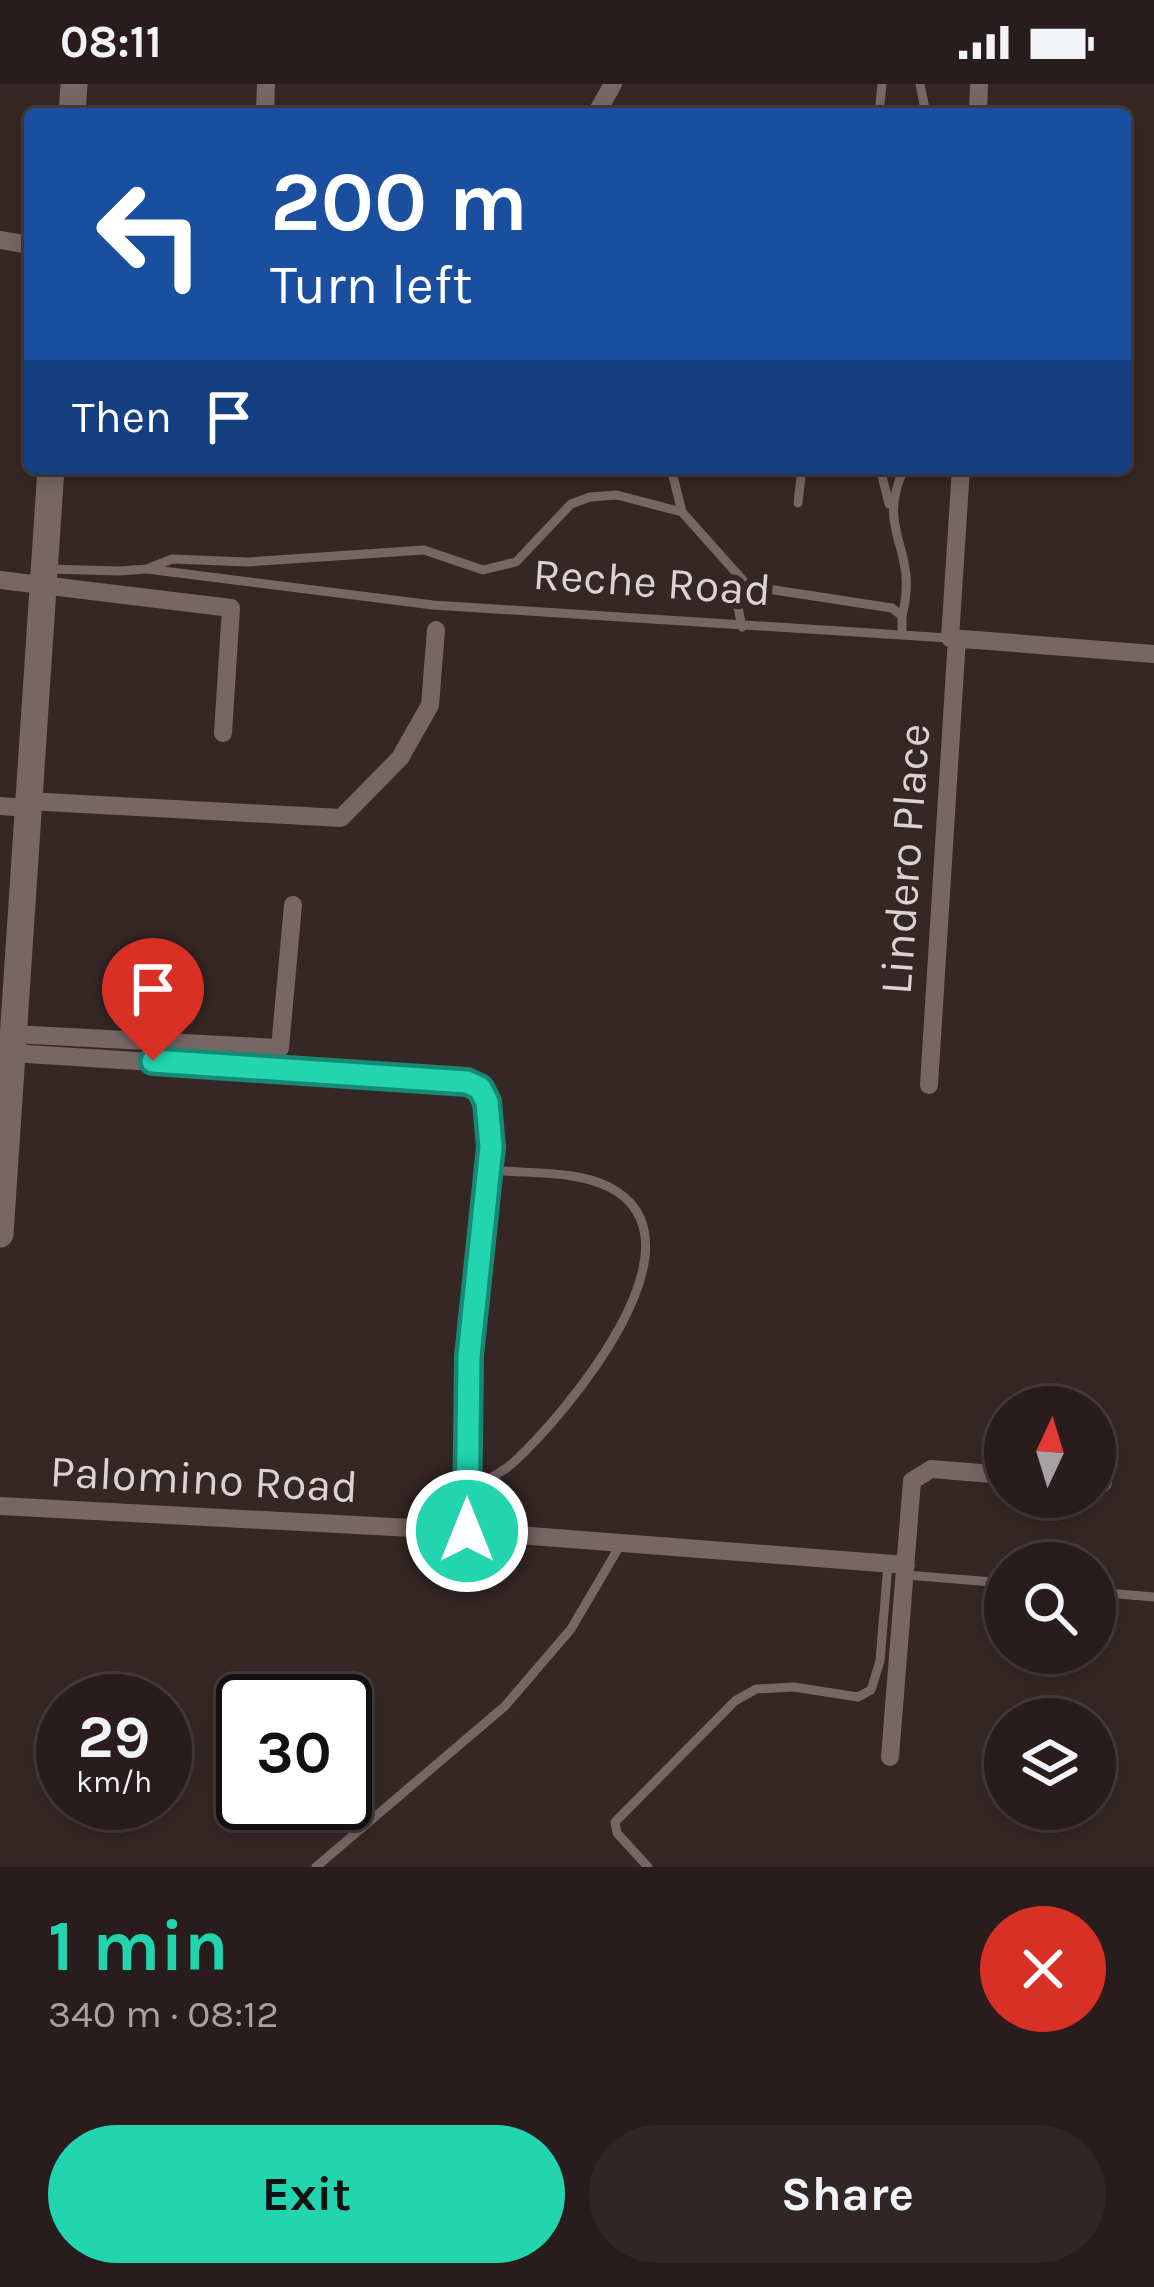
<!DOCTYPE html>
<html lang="en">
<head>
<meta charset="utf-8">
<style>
	body { margin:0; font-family:Karla,sans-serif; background:#302625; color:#f1f3f6; height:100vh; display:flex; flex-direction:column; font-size:45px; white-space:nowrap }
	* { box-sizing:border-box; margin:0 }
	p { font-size:39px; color:#a5a2a3 }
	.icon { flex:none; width:66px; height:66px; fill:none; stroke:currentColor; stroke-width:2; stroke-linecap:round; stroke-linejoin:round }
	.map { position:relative; height:1783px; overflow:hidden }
	.panel { display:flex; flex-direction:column; background:#281d1c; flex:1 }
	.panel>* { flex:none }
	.banner { position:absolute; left:24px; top:24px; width:1107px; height:366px; border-radius:12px; box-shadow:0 6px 18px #0003,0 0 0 3px #443b3b; background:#1a4fa0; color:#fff; overflow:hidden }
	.needle { width:78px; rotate:4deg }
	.fabs { position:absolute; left:984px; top:1302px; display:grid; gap:24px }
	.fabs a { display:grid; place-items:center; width:132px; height:132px; border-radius:50%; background:#281d1c; box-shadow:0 6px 18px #0003,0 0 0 3px #443b3b; font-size:60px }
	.speed { position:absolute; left:36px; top:1590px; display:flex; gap:24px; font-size:60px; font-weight:700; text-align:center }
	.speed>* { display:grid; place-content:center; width:156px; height:156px; border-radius:50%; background:#281d1c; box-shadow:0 6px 18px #0003,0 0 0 3px #443b3b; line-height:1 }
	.speed small { font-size:30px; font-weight:400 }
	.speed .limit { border:6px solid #111; border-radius:18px; background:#fff; color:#111 }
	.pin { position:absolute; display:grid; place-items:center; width:102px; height:102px; color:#fff; margin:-123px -51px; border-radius:50% 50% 50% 0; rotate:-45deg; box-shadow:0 0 12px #0007 }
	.pin .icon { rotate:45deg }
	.me { position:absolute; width:132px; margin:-66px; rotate:0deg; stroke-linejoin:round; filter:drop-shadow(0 0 9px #0008) }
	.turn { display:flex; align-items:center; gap:42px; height:252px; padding:0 48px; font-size:54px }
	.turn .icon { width:156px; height:156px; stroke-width:2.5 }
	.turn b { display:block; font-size:84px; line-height:102px }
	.then { display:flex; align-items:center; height:114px; padding:0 48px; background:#0003; gap:24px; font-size:45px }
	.round { display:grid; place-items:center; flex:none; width:126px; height:126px; border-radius:63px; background:#302625 }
	.head { display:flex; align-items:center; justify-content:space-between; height:204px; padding:0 48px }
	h1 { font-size:72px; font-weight:700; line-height:90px; color:#22d5af }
	.cta { display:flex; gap:24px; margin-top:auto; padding:24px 48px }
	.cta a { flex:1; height:138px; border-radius:72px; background:#22d5af; color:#111; font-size:48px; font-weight:700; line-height:138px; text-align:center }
	.cta a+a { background:#302625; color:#f1f3f6 }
	.status { display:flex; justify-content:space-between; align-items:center; height:84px; padding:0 60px; background:#281d1c; direction:ltr }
	.status svg { height:33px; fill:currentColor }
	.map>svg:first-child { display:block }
</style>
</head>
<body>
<div class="status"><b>08:11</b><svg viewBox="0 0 49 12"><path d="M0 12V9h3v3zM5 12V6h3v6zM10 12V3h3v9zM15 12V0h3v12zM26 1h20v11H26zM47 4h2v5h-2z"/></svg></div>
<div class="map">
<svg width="1154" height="1783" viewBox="0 0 1154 1783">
	<rect width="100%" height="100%" fill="#352726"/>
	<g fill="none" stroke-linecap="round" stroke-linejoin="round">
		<path stroke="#776665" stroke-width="9" d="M920,0L926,30
			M879,30L882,0
			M671,384L682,428L748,502L892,524L902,532V551
			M880,384L889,420
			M798,419L802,384
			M50,485L119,487L147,485L172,475L248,478L424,466L483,486L516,478L571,420L590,413L617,411L682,428
			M147,485L433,521L948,554
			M738,490L734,505L742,543
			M902,532C920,462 874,451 904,384
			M467,1407C482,1398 501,1390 514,1378C565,1331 714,1156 609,1103C576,1086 528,1090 491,1086
			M906,1491L1005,1499
			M1095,1508L1154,1513
			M316,1783L505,1622L571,1545L622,1458
			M648,1783L617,1749L615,1738L735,1617L756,1605L794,1603L858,1613L871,1606L880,1577L888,1480"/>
		<path stroke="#776665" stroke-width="18" d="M265,30L266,0
			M596,30L613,0
			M978,30L979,0
			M0,156L30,161
			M961,384L950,554L1154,570
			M0,496L231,524L223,649
			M27,717L341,734L400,674L430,621L436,546
			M0,722L27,724
			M12,950L280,964L293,821
			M11,969L467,998L480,1004L487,1018L491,1063L469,1272L467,1447
			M929,1001L957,554
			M1095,1398L1103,1399
			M0,1422L467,1447L906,1481
			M890,1673L912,1397L931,1385L1005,1391"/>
		<path stroke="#776665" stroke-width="27" d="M72,30L74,0
			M0,1150L51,384"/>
	</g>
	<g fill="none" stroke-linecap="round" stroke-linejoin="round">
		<defs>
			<path id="route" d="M153,977L467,998L480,1004L487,1018L491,1063L469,1272L467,1447"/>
		</defs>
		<use href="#route" stroke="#168a72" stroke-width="30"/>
		<use href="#route" stroke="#22d5af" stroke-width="21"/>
	</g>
	<g text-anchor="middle" stroke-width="12" stroke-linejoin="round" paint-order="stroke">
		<g font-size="45" fill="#dcd2d1" stroke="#352726">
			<text transform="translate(652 497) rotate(4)" y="16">Reche Road</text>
			<text transform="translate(904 775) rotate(-86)" y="16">Lindero Place</text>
			<text transform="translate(204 1394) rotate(3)" y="16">Palomino Road</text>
		</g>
	</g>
</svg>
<div class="fabs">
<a><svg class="needle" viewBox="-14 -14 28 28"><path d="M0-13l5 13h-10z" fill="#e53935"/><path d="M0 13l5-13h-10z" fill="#a5a2a3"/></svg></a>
<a><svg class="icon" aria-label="search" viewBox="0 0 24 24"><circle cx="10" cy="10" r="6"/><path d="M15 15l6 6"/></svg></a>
<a><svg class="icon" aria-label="layers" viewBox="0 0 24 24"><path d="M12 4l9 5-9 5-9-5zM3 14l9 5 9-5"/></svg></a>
</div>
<div class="speed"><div>29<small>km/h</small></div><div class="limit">30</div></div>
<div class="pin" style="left:153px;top:977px;background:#d93025"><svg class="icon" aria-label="arrive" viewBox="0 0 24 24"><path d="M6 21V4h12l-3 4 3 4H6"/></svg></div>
<svg class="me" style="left:467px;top:1447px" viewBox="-20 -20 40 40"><circle r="17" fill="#22d5af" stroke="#fff" stroke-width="3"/><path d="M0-11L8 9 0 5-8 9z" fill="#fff"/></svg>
<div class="banner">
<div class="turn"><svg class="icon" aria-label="left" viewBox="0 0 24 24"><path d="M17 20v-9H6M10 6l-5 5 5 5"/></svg><div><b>200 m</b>Turn left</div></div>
<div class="then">Then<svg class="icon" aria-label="arrive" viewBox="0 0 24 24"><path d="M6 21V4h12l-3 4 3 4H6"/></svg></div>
</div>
</div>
<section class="panel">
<div class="head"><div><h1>1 min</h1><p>340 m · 08:12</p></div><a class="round" style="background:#d93025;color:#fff"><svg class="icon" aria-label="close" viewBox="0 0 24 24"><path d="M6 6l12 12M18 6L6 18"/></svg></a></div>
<div class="cta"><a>Exit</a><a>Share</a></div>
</section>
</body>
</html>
